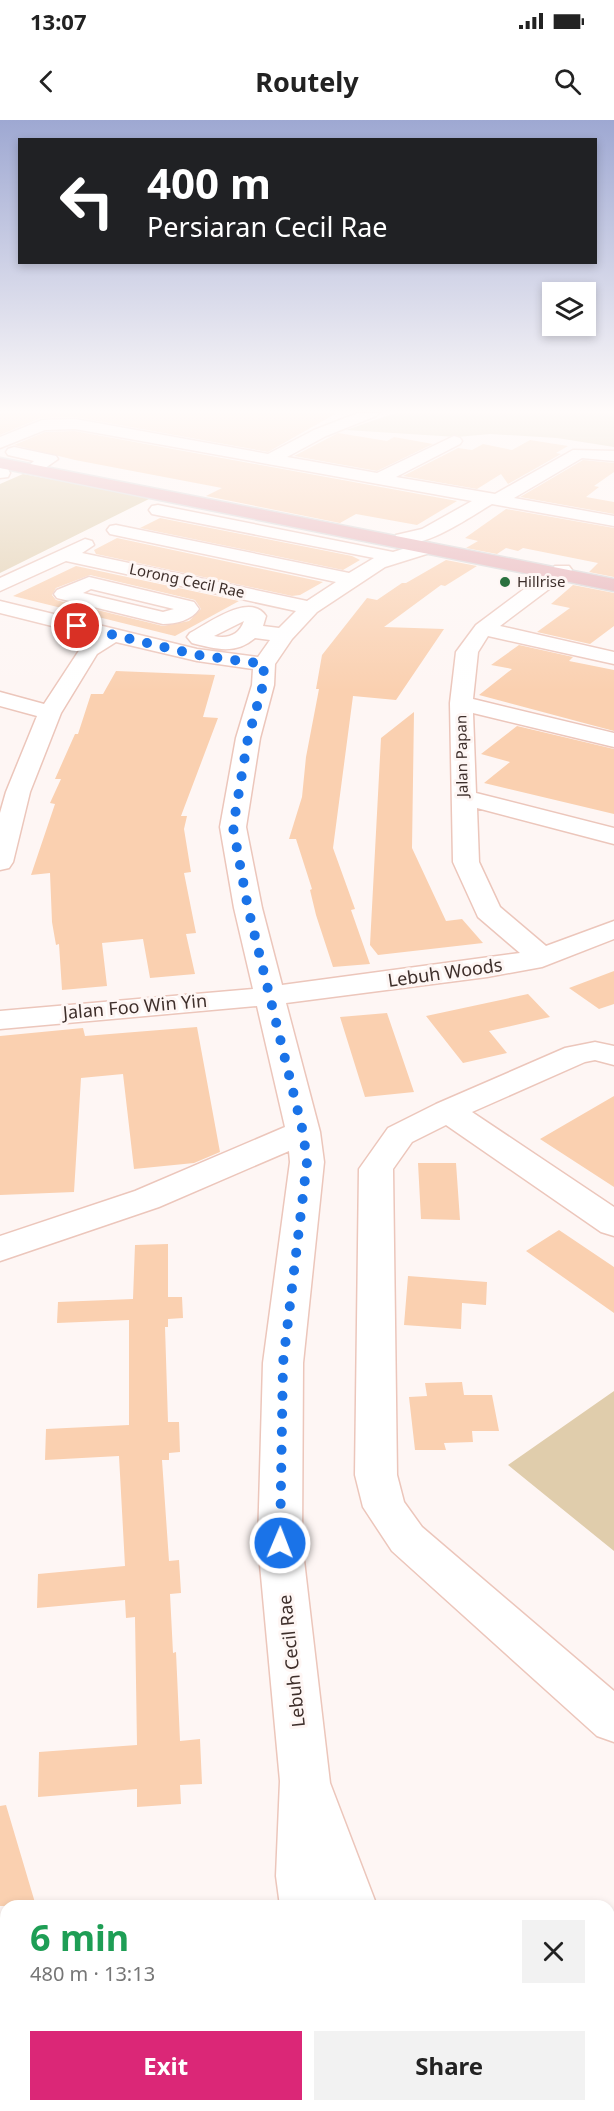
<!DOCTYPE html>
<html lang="en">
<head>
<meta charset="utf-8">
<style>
	body { margin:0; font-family:"Noto Sans",sans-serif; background:#f2f2f2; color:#222; height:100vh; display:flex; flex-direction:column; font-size:22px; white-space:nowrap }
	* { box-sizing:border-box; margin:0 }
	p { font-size:20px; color:#767676 }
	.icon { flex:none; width:33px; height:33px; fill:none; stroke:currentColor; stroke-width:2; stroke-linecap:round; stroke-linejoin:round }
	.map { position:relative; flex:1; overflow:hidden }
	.sheet { position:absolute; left:0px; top:1780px; width:615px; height:212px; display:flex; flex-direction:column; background:#fff; border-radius:18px 18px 0 0; box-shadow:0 3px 9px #0003 }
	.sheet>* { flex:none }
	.banner { position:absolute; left:18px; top:18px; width:579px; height:126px; border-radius:0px; box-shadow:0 3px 9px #0003; background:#202124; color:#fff; overflow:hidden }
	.controls { position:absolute; left:542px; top:162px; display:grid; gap:12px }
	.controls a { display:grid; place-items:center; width:54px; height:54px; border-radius:0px; background:#fff; box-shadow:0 3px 9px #0003; font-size:30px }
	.pin { position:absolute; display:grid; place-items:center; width:51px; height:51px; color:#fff; margin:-26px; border:3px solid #fff; border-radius:50%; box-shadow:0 2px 6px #0007 }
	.me { position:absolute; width:66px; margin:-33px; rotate:1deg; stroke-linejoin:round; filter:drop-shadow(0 0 4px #0008) }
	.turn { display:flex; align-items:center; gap:21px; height:126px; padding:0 30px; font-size:27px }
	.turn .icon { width:78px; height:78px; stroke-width:2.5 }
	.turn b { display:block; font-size:42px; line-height:51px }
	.round { display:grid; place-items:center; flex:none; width:63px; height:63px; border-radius:0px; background:#f2f2f2 }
	.head { display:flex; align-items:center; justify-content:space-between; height:102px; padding:0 30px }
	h1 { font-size:36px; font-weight:700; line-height:45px; color:#1e9e55 }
	.action { display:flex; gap:12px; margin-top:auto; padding:12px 30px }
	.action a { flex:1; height:69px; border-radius:0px; background:#db2777; color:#fff; font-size:24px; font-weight:700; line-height:69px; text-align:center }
	.action a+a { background:#f2f2f2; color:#222 }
	.status { display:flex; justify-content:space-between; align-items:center; height:42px; padding:0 30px; background:#fff; direction:ltr }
	.status svg { height:16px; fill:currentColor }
	header { display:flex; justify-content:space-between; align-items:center; height:78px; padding:0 30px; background:#fff; font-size:27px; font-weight:700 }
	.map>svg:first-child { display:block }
</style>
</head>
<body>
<div class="status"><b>13:07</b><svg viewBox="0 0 49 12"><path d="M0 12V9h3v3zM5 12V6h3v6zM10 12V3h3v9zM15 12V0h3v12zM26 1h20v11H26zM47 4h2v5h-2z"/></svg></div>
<header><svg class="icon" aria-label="back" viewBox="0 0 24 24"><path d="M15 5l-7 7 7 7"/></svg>Routely<svg class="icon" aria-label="search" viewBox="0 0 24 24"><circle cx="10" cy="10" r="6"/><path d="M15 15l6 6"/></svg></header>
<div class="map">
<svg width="614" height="1991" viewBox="0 0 614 1991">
	<rect width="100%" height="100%" fill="#fef6f4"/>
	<path fill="#e0cdac" d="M395,293H614V327L557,318L490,314L457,317L346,310Z
		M23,354L151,378L0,453V364Z
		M614,1271V1431L508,1345Z"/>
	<path fill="#fad0b0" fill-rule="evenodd" d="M0,293H337L268,332L75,297L41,298L0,315Z
		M75,311L457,381L417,405L356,394L340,403L206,376L222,368L75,340L14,325L45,312Z
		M338,313L387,321L394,317L433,324L377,351L294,336Z
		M530,320L568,326L556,333L561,334L508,364L501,354L477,369L403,356L458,328L472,330L483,324L512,330Z
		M583,340L614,343V352L594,366L599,367L586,377L614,382V394L520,377Z
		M506,389L614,408V457L589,452L598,443L523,428L518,431L506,428L497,434L466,428L478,421L465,418Z
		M160,398L352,436L360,440L343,450L140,408Z
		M117,418L323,462L300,475L292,476L96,434L94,430Z
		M446,440L477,446L445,466L441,465L384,507L444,509L396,580L353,576L333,728L355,789L351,790L370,844L333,847L316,795L310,770L312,769L296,719H289L302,677L306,637L319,569H316L322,535L367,478L377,480L402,463H406Z
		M76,446L239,481L175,516L13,476ZM90,455L195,480L201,489L189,501L163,506L56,480L52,475L56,468Z
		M573,465L614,473V506L590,524L537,512L570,488L551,484Z
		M519,525L573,537L569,541L614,550V611L479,575L512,549L491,545Z
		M116,551L215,555L203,597L218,598L181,696H187L184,709L191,752L184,753L196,813L186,814L195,854L150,858L143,819L102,823L107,866L62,870L59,824L56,825L52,802L50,753L31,755L55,684L50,683L61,659H55L75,614H78L91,574H103Z
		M414,592L412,728L446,801L462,799L483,823L378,835L370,825L381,618Z
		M517,606L614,629V694L484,663L510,642L481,634Z
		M614,851V884L599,889L569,868Z
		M528,874L550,897L489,911L507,933L463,943L426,896Z
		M387,893L414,972L365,977L340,897Z
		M197,907L220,1032L194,1043L134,1049L123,954L81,958L74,1072L0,1075V916L83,908L85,916Z
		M614,976V1067L540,1019Z
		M418,1043H456L460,1100L421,1099Z
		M559,1110L614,1147V1193L526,1131Z
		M168,1124V1177H182L183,1198L168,1199V1207H165L168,1302H179L180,1332L169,1333V1340H162L169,1441L179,1440L181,1473L170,1474L173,1533L176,1532L180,1621L200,1619L202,1664L180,1665L181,1684L137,1687V1669L38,1677L39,1632L137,1625L135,1497L126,1498L125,1480L37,1488L38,1454L125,1446L119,1336L45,1340L46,1309L129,1305V1200L57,1203L58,1182L133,1179L135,1125Z
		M408,1156L487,1162L486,1185L462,1183L461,1209L404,1205Z
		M462,1262L464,1275H492L499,1311H472L473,1322L444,1323L446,1330H415L409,1277L427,1276L425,1263Z
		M6,1685L36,1786H0V1686Z"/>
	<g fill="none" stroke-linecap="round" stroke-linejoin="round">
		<defs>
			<path id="minor" d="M358,293H379L376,296L326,316L287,337L377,353L454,316L460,318L462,321L460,324L396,357L495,374L573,330L614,331V341L582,338L514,378L614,396V406L492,384C468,398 424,430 396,423L394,419L396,415L422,409L472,381L75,309L45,310L0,328V317L42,300L75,299L268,334L314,310Z
				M14,327L56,336L58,339L41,351H29L27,347L34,341L8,335L6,332L8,329Z
				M0,348L8,349L10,353L8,357L0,358Z
				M158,385L393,432L426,422L433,424L435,428L433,432L385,447L317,492L292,519L275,544L274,565L260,618L246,707L262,788L282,865L520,833L478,797L453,742L450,583L456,532L476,505L555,446H569L572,450L569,454L500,506L614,532V544L488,516L478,532L473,579L614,613V627L473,593L476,673L614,708V724L477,688L479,742L500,787L546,826L614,801V819L542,847L487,857L286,883L320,1012L324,1042L303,1243L302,1423L330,1663L377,1786H280L276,1756L280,1661L258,1423L263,1243L290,1042L289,1031L159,1087L0,1141V1116L135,1071L285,1007L257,886L0,909V891L253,869L234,788L220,707L236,618L252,565L253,549L197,541L116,522L97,534L61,593L30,672L13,742L9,748L0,750V693L6,672L37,596L0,586V572L44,584L82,526L96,517L0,493V481L197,529L258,537L270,520L255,518C235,535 216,529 192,523L187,517L190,513C209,503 250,472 266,496L263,506L279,508L296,491L66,441L0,471V458L85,419L92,421L94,425L82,433L307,481L336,462L110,414L107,410L110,406L116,405L349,453L374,438L152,394L149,390L152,386ZM244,501C239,515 228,519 214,516Z
				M89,457L194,482L199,489C192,500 176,504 163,504L57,478L54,474L57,470ZM91,469L174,489L163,492L83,473Z
				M595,922L614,926V945L595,940L585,942L472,992L614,1087V1116L601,1112L446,1005L412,1022L393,1049L397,1355L404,1382L422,1407L614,1571V1622L597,1616L392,1431L363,1387L355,1355L359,1049L388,1008L436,984L565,928Z
				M298,1986H356L357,1991H299Z
				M358,1986H416V1991H358Z"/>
			<path id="major" d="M0,338L614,459V471L0,348Z"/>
		</defs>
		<use href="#minor" stroke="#ecc6bb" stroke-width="3"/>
		<use href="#major" stroke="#d8d5d5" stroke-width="3"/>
		<use href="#minor" fill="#fff" fill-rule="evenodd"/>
		<use href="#major" fill="#e6b1b6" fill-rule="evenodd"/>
	</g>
	<linearGradient id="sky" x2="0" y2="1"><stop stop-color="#9ea8d2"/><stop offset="0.51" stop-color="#fffbfa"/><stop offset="1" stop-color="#fffbfa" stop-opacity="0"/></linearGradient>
	<rect width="614" height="571" fill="url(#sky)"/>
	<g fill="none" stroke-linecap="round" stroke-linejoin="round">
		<path stroke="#1a73e8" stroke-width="10" stroke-dasharray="0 18" d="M77,506L197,535L264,544L263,565L248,618L233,707L248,788L303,1012L307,1042L283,1243L280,1423"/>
	</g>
	<circle fill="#2a713e" stroke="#fef6f4" stroke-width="2" cx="505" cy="462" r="6"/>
	<g text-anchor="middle" stroke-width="6" stroke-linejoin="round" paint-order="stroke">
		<g font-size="15" fill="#3e2f2b" stroke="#fef6f4">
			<text transform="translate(187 461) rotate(12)" y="5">Lorong Cecil Rae</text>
			<text transform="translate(462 636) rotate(-91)" y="5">Jalan Papan</text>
		</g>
		<g font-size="15" fill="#3e2f2b" stroke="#fef6f4" text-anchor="start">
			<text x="517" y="467">Hillrise</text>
		</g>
		<g font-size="18" fill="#3e2f2b" stroke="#fef6f4">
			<text transform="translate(445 853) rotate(-8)" y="6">Lebuh Woods</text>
			<text transform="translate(135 887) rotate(-5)" y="6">Jalan Foo Win Yin</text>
			<text transform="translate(292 1541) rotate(-96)" y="6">Lebuh Cecil Rae</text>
		</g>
	</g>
</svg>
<div class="controls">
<a><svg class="icon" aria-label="layers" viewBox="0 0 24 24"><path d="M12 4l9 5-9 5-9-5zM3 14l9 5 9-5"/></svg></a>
</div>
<div class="pin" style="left:77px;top:506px;background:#d93025"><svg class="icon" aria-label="arrive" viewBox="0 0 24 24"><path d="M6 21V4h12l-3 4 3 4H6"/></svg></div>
<svg class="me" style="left:280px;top:1423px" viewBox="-20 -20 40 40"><circle r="17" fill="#1a73e8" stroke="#fff" stroke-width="3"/><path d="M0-11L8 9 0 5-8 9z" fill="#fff"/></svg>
<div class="banner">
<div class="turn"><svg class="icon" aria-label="left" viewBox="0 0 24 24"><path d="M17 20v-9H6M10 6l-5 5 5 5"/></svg><div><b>400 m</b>Persiaran Cecil Rae</div></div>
</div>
<section class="sheet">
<div class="head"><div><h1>6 min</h1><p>480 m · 13:13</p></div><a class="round"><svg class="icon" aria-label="close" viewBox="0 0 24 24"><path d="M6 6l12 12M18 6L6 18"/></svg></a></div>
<div class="action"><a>Exit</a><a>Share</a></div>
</section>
</div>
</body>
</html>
